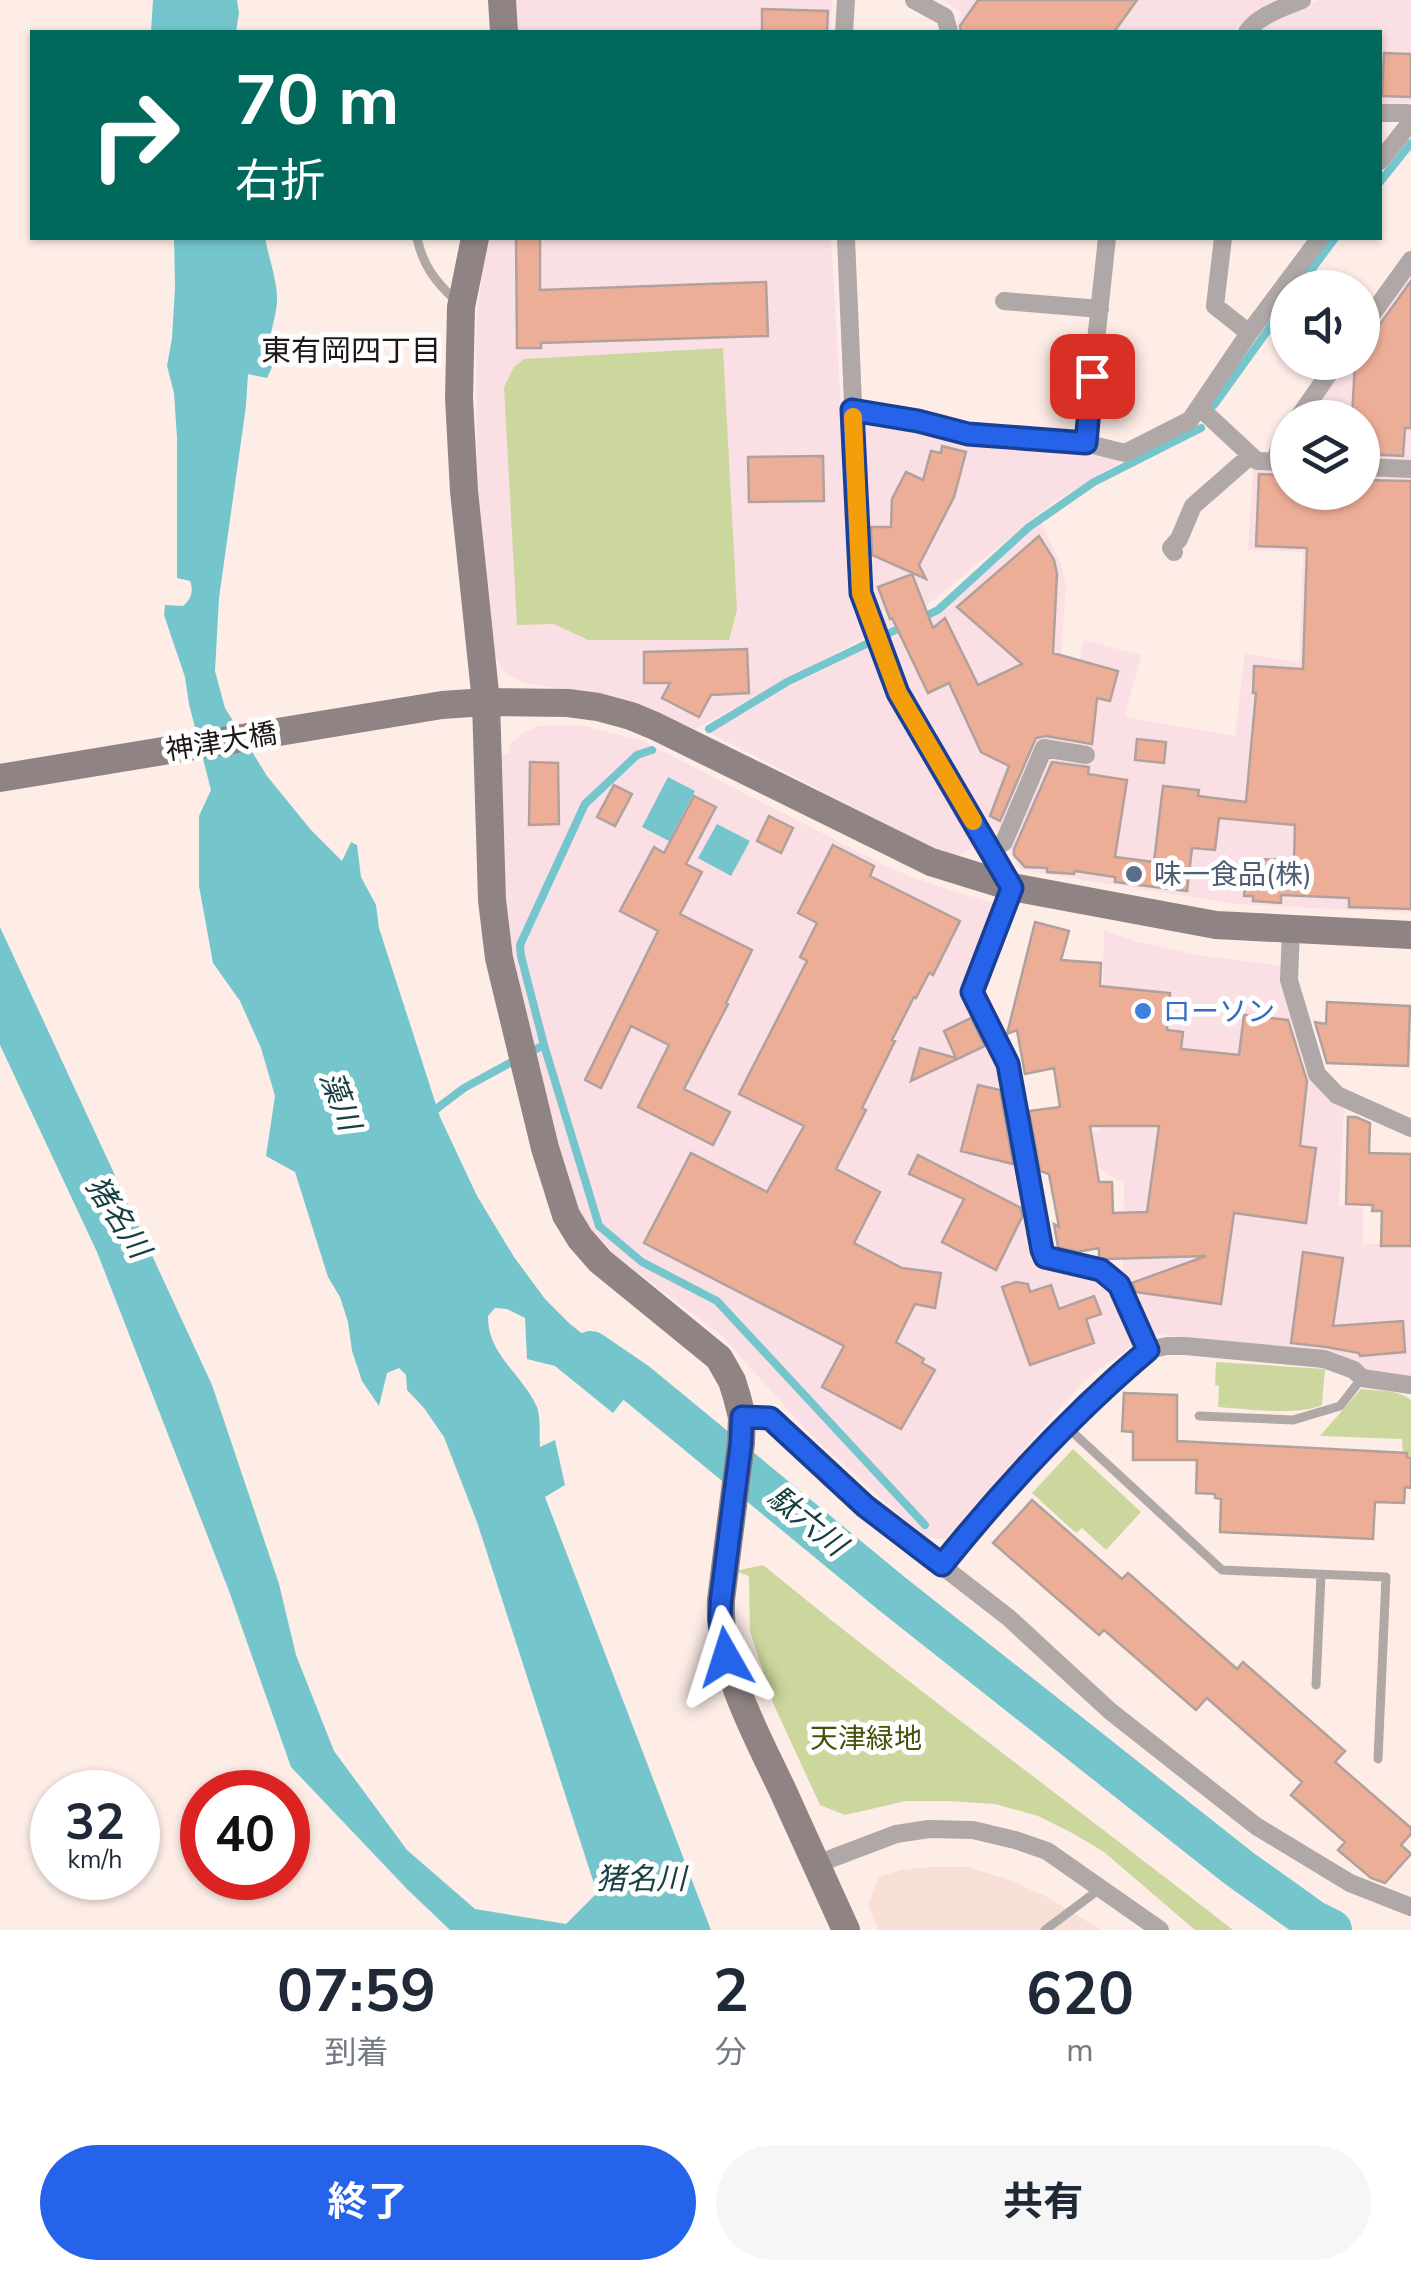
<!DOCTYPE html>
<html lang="ja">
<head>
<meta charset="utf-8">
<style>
	body { margin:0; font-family:"Nunito Sans","Noto Sans JP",sans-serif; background:#f6f6f7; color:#1f2937; height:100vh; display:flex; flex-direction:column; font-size:38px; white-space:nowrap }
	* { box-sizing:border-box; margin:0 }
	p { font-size:32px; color:#747a83 }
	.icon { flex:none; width:55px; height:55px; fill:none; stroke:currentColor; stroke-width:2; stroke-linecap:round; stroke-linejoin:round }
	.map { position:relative; height:1930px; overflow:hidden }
	.sheet { display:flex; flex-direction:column; background:#fff; flex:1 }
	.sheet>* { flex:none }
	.hud { position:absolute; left:30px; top:30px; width:1352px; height:210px; border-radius:0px; box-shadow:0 2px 8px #0004; background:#00695c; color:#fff; overflow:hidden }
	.buttons { position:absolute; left:1270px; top:270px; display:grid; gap:20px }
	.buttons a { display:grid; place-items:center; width:110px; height:110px; border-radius:50%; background:#fff; box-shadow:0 2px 8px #0004; font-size:50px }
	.speed { position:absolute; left:30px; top:1770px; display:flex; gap:20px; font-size:50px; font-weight:700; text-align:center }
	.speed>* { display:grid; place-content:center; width:130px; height:130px; border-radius:50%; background:#fff; box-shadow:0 2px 8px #0004; line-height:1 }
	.speed small { font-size:25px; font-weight:400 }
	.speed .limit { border:15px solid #d22; background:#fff; color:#111 }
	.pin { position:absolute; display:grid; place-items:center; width:85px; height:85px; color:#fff; margin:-42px; border-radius:20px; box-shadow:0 5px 15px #0006 }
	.me { position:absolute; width:110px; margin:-55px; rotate:354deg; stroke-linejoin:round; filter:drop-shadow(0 0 8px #0008) }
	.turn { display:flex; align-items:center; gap:35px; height:210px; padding:0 40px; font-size:45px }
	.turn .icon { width:130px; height:130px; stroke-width:2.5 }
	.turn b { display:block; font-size:70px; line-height:85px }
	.eta { display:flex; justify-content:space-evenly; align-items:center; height:170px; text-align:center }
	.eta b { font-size:60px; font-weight:700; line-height:70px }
	.button { display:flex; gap:20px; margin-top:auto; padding:20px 40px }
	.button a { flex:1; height:115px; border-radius:60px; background:#2563eb; color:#fff; font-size:40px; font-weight:700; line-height:115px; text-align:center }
	.button a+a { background:#f6f6f7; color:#1f2937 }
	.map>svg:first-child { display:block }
</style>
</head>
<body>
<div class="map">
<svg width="1411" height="1930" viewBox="0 0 1411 1930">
	<rect width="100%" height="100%" fill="#feede7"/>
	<path fill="#f9e0d7" d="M930,1867H967L1007,1879L1046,1896L1101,1930H878L868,1906L878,1877L901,1870Z"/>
	<path fill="#fadfe4" d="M512,0H832L831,32H511Z
		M944,0H1281L1268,6L1237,28L1234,32H953L962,13Z
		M1320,0H1411V103L1380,104V32H1257L1264,23Z
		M488,238H831L853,612L867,636L695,729L615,700L523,682L506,674L494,656L477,494L476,340L477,312Z
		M1411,268V462L1363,461L1362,418H1305L1344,363L1362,362L1363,337Z
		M870,416L966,443L1075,446L1123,460L1051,504L911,618L887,628L883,621L873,588L868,549L864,454L865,425Z
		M1253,470L1287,471L1288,492H1362L1363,473L1411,475V913L1235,904L1022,870L969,793L903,679L887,639L941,612L1041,522L1061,564L1066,585L1059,681L1076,682L1083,640L1141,655L1125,717L1235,736L1245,654L1299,662L1303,552L1248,550Z
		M872,645L975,839V846L957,857L933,848L710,733L779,692Z
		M581,725L641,740L882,864L916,879L996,904L964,995L999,1057L1031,1258L1094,1275L1110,1290L1134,1344L1084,1381L945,1539L923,1537L805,1429L722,1336L599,1243L578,1214L546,1109L508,928L502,847L501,753L509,754V745L523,733L538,726Z
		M1104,930L1134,941L1198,955L1283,966L1303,1063L1312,1081L1344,1107L1339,1206L1363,1208V1244H1411V1379L1376,1378L1284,1346L1149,1334L1122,1281L1124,1184L1097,1167L1092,1132L1100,1129Z"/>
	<path fill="#ccd79e" d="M723,348L737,610L729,640H588L554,624L517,625L504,387L514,367L524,359Z
		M1216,1362L1325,1369L1322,1405C1299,1416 1246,1409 1218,1407L1219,1386L1215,1385Z
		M1361,1389C1378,1391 1397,1389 1411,1400V1456H1403L1402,1439L1320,1436Z
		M1073,1449L1141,1512L1106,1550L1082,1528L1076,1533L1032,1493Z
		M763,1565C917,1691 1077,1808 1233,1930H1195L1104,1852L1074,1834L1038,1816L995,1804L949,1801H906L845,1815L820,1805L773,1703L750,1631L749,1576L735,1571Z"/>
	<path fill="#74c6cc" d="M153,0H237L239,13L236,32H151Z
		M174,238H265C268,255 278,283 277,301C276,323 264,341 274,363L267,378L248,374L246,406L219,598L215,671L225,708L267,776L311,830L342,861L351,842L357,845L361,877L376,905L379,928L440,1117L477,1196L514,1257L545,1299L570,1324L640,1379L613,1413L555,1366L527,1359L525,1318L507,1309L495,1308L488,1316C487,1354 522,1374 537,1407C541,1418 539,1435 540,1447L555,1440L565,1485L545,1497L711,1930H450L408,1890L291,1767L229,1591L97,1252L0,1045V927L212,1385L279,1584L296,1655L334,1751L407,1850L475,1909L566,1924L597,1893L477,1522L444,1437L424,1408L407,1390L406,1375L399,1368L387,1373L379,1406L362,1381L352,1351L348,1322L340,1297L328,1277L295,1172L266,1156L275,1096L261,1048L240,1001L213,963L199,886V816L211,790L189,704L185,677L164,615L165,605L183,606C191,599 194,591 190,581L177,578V438L174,393L167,366L172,338L175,287Z
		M668,777L695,791L669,841L642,827Z
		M717,824L750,841L731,876L698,858Z"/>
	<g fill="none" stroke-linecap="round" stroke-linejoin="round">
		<path stroke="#74c6cc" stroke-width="8" d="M1380,182L1411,143
			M1298,288L1335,238
			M1214,405L1288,302
			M921,618L938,610L1029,527L1094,482L1201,428
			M709,729L787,682L904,626
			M544,1045L599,1226L642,1262L717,1301L925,1525
			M529,1053L544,1045L521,956L520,945L585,804L637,755L652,750
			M431,1113L464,1088L517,1059"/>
		<path stroke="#74c6cc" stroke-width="42" d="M591,1352L635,1382L891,1593L1240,1869L1313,1921L1331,1930"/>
	</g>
	<path fill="#edae97" stroke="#b1a19c" stroke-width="2.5" fill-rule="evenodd" d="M978,0H1137L1114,32H961L960,26Z
		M762,9L828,11L827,32H762Z
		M1384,53L1411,54V97L1382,96Z
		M516,238H540V290L766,282L768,336L541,343V348H517Z
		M1411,281V428H1405L1403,456L1362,454V418H1352L1355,362H1362V352L1370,338Z
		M942,446L966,452L954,497L919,565L926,579L872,555L871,527H891L892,499L906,472L923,480L931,451L941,453Z
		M823,456L824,501L749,502L748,457Z
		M1259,474L1288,475V492H1362V480L1411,481V909L1349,907V898L1281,895V903L1253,901V896H1244L1246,863L1257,864V859L1294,860L1295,825L1219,818L1215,850L1192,848L1187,891L1115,882V877L1075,871L1074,874L1047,872V868L1025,867L1014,855V849L1052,762L1089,767L1088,774L1127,780L1115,857L1154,862L1163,786L1199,790L1198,796L1246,802L1256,693H1253L1254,666L1303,669L1307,548L1256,546Z
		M1039,536L1054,560L1057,574L1053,653L1118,671L1110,701L1097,698L1092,744L1046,736L1036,738L1000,821L990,816L1009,766L981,752L949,683L928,693L892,618L890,619L878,587L912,574L933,628L945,618L978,685L1022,664L957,607Z
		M747,649L749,693L711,695L699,717L662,698L670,683H644V652Z
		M1137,739L1166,742L1164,763L1135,760Z
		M530,762L558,763L559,824L529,825Z
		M614,785L632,794L615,826L597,817Z
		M694,796L716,807L686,864L702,872L680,914L752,950L726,1003L728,1004L684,1089L730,1112L713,1145L638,1107L669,1045L631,1026L601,1088L585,1080L658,931L620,911L654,847L664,853Z
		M769,816L793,828L781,853L757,841Z
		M833,845L874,866L870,876L960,921L933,975L929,973L916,998L914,997L892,1040L895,1041L862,1108L866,1110L836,1169L880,1192L854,1243L902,1268L941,1273L935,1308L915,1304L896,1342L924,1359L922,1363L935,1370L901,1429L822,1387L844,1346L644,1243L691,1153L767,1192L804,1126L739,1094L807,961L800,957L817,923L798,913Z
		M1035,922L1069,931L1061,960L1101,963L1100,986L1170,993L1167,1030L1183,1032L1181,1049L1239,1055L1244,1015L1288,1020L1307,1081L1300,1146L1316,1148L1306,1223L1234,1213L1221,1304L1136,1292L1132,1283L1206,1256L1106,1259L1099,1257V1248L1077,1252L1058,1247L1054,1224L1059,1227L1049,1174L1040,1171L1029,1111L1060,1107L1054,1068L1025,1074L1017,1030L1007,1034ZM1090,1126H1159L1147,1212L1113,1213L1112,1182H1099Z
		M1327,1002L1410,1006L1408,1066L1327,1063L1315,1022L1326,1024Z
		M971,1018L985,1046L911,1081L920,1048L956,1058L944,1031Z
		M978,1085L1000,1090L1013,1164L961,1151Z
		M1348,1117H1356L1370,1123L1369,1153L1411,1154V1246H1381L1382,1211H1372L1373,1205L1346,1204Z
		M918,1155L1021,1208L1022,1217L996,1270L942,1242L964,1199L909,1174Z
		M1303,1252L1343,1258L1333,1326L1403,1321L1405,1352L1360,1356L1359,1353L1326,1347L1291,1343Z
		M1016,1282L1028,1284L1030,1292L1051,1285L1059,1309L1094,1296L1101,1314L1086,1319L1094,1343L1030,1365L1002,1287Z
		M1124,1393L1177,1395V1441L1407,1453V1457L1411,1458V1488L1405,1487L1404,1503L1375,1502L1373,1539L1220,1532L1221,1499L1215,1498V1494L1196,1493L1197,1460H1133V1432L1122,1431Z
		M1032,1500L1122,1579L1128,1573L1237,1669L1243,1662L1345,1751L1335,1762L1411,1828V1834L1401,1845L1411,1854L1385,1883L1371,1878L1338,1850L1345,1842L1291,1795L1302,1782L1207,1698L1196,1710L1104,1630L1099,1635L993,1543Z"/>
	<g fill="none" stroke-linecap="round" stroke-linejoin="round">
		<path stroke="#afa8a7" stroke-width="9" d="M417,238C423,266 435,281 456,301
			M1199,1416L1293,1420L1340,1406L1362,1378
			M1067,1427L1222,1570L1386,1577L1378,1759
			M1316,1685L1321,1575
			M1045,1930L1101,1888"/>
		<path stroke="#afa8a7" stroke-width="18" d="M914,0L945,17L949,32
			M844,32L846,0
			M1247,32C1259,15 1283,8 1302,0
			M1380,113H1407L1410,123L1380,161
			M846,238L861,593L898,693L1012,887L972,992L1008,1064L1041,1250L1045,1257L1101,1270L1119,1285L1148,1350
			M1004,301L1100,309
			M1362,328L1411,260
			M1249,333L1320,238
			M1199,407L1249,333L1215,306L1223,238
			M852,409L918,421L969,434L1085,443L1125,453L1190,420L1199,407L1257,461L1288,462
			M1298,418L1337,362
			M1085,443L1107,238
			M1275,461L1282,439L1288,432
			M1362,467L1411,469
			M1174,552L1171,548L1179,539L1193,506L1250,456
			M991,851L1004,842L1044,748L1086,755
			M1291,929L1289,980L1317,1074L1337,1095L1411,1128
			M742,1417L769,1418L865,1506L1009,1618L1110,1711L1256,1826L1350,1883L1411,1907
			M942,1565L977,1522L1092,1399L1126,1367L1148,1350L1167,1346H1185L1324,1359L1354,1370L1362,1378L1411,1385
			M817,1864L896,1834L929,1829L973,1830L1015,1840L1047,1851L1160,1930"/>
		<path stroke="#8f8483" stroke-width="28" d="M502,0L504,32
			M475,238L461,307L459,398L464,491L486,702L492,900L499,958L545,1148L566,1215L580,1238L600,1261L719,1358L732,1381L737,1397L742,1417L741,1443L721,1600C718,1666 754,1730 782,1789C803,1836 825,1883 846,1930
			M0,778L442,705L486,702L568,703L598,707L631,716L655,726L931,862L1012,887L1216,925L1411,935"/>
	</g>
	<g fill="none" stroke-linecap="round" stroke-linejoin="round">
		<defs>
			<path id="route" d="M726,1657L720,1620L721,1600L741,1443L742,1417L770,1418L865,1506L942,1565C1004,1488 1072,1414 1148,1350L1119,1285L1101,1270L1045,1257L1042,1250L1008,1064L972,992L1012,888L898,693L861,593L852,410L918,421L968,434L1086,443L1092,376"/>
		</defs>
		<use href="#route" stroke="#184099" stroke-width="25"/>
		<use href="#route" stroke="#2563eb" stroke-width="18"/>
		<path stroke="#f59e0b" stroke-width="18" d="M853,417L861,593L898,693L973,821"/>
	</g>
	<circle fill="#5c6f8a" stroke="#fefefe" stroke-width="4" cx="1134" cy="874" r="10"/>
	<circle fill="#3f7fe0" stroke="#fefefe" stroke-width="4" cx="1143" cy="1011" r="10"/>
	<g text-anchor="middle" stroke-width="10" stroke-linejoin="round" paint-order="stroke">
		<g font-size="28" fill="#1d1816" stroke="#fefefe">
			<text transform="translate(221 741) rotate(-9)" y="10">神津大橋</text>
		</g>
		<g font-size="28" fill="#4e5e75" stroke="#fefefe" text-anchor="start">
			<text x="1154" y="884">味一食品(株)</text>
		</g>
		<g font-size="28" fill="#366cbe" stroke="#fefefe" text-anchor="start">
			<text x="1163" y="1021">ローソン</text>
		</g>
		<g font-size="28" fill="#48510c" stroke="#fefefe">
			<text x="866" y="1748">天津緑地</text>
		</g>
		<g font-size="30" fill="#1d1816" stroke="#fefefe">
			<text x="351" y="361">東有岡四丁目</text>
		</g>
		<g font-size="30" font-style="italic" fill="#184042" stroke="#fefefe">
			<text transform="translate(340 1101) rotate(69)" y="10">藻川</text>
			<text transform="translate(118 1217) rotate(57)" y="10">猪名川</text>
			<text transform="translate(807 1521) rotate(39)" y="10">駄六川</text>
			<text x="641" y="1889">猪名川</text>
		</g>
	</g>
</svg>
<div class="buttons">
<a><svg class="icon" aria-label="sound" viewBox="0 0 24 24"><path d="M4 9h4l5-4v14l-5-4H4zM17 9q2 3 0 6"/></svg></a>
<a><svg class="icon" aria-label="layers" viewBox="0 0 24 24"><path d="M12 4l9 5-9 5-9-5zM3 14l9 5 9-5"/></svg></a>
</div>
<div class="speed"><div>32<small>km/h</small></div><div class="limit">40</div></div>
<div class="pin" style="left:1092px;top:376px;background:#d93025"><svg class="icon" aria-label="arrive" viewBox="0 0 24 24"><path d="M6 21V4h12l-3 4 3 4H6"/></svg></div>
<svg class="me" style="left:726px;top:1657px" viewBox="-20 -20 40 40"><path d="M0-17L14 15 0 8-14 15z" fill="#2563eb" stroke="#fff" stroke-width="4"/></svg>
<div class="hud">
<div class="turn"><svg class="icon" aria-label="right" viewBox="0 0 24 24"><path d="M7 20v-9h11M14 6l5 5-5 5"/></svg><div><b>70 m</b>右折</div></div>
</div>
</div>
<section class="sheet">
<div class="eta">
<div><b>07:59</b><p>到着</p></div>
<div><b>2</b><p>分</p></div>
<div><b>620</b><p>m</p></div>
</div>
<div class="button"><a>終了</a><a>共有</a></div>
</section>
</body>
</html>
